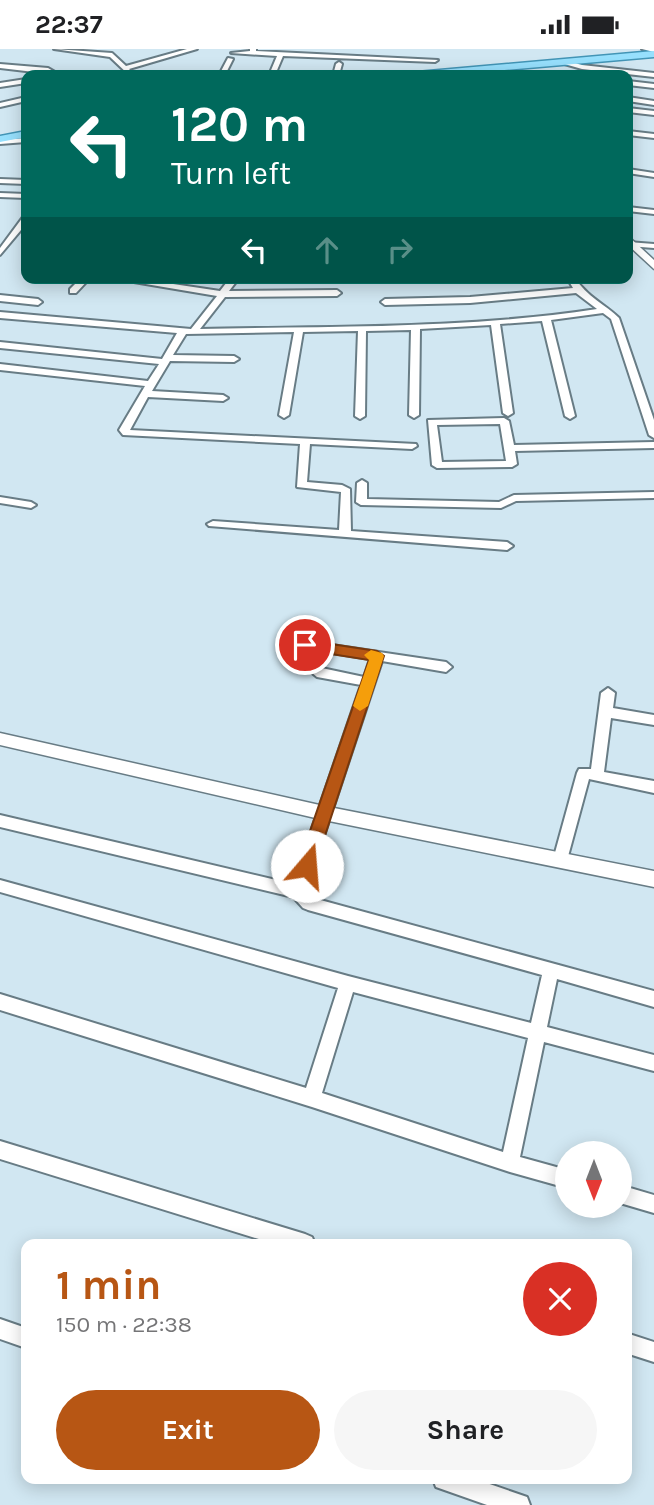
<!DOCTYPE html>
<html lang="en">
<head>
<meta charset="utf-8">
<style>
	body { margin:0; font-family:Karla,sans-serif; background:#f6f6f6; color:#202124; height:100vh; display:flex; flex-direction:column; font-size:26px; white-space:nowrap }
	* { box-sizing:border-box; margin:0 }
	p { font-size:23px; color:#757577 }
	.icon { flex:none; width:38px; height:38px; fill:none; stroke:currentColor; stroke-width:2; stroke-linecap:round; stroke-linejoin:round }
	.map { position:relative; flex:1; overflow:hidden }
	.details { position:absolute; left:21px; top:1190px; width:611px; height:245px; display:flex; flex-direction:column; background:#fff; border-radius:14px; box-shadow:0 4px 18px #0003 }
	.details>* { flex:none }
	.hud { position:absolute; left:21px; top:21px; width:612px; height:214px; border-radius:14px; box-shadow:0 4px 18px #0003; background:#00695c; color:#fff; overflow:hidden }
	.needle { width:46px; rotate:180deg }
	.controls { position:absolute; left:555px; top:1092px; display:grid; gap:14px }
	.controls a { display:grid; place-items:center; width:77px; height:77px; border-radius:50%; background:#fff; box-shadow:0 4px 18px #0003; font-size:35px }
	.pin { position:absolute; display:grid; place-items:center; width:60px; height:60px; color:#fff; margin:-30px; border:4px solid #fff; border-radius:50%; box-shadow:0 2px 7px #0007 }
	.me { position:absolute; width:77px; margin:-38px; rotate:18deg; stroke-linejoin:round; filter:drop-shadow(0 0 5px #0008) }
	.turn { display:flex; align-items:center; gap:24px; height:147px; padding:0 35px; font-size:32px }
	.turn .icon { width:91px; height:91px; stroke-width:2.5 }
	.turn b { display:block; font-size:49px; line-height:60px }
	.lanes { display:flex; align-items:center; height:66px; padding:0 35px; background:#0003; justify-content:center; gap:35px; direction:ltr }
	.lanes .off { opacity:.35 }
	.round { display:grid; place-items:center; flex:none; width:74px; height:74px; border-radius:37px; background:#f6f6f6 }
	.overview { display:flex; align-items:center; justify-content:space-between; height:119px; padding:0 35px }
	h1 { font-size:42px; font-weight:700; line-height:52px; color:#b75614 }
	.cta { display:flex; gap:14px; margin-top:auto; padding:14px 35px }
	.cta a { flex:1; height:80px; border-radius:42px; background:#b75614; color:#fff; font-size:28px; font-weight:700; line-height:80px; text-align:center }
	.cta a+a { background:#f6f6f6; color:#202124 }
	.status { display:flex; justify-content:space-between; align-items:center; height:49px; padding:0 35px; background:#fff; direction:ltr }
	.status svg { height:19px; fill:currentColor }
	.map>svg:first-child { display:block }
</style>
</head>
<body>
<div class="status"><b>22:37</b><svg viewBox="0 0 49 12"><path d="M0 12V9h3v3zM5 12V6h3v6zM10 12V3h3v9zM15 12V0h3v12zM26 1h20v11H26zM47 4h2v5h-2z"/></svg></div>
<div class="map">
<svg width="654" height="1456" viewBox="0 0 654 1456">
	<rect width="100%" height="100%" fill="#d1e7f2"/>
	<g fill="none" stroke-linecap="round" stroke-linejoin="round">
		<defs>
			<path id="minor" d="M54,0L112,4L126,17L187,0H197L129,20L135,26H129L110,8Z
				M250,0H256V2L438,11L435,13L283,7L275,26H269L277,7L231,4L250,2Z
				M642,0H654V3Z
				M228,9L233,10L225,26H219Z
				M563,11L582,16L654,24V28L582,20L561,14Z
				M339,13L342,15L339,26H333L336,15Z
				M0,15L48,19L60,26L0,19Z
				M298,23L300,24L301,26H295Z
				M26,30V34L0,38V34Z
				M628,32L654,35V39L628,36Z
				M26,48V52L0,58V54Z
				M628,48L654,52V56L628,52Z
				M628,59L654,62V66L628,63Z
				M628,82L654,85V89L628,86Z
				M26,89V93L0,95V91Z
				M628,120L654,124V128L628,124Z
				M0,130L26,131V135L0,134Z
				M0,144L26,145V149L0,148Z
				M628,158L654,161V165L628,162Z
				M23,168H26V175L0,206V199Z
				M628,193L654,195V199L628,197Z
				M81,229H90L76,244H70V240Z
				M110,229H133L220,242L230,229H239L229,242L337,241L341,244L337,247L225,248L200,280C330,277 468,280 597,260L576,244L470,254L385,256L381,253L385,250L470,248L573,239L567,229H575C586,247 606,256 619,269L654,371V389L649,386L611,270L603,264L551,271L575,367L570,370L565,367L542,272L500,275L513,364L508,367L503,364L491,276L420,280L419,366L414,369L409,366L411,281L366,282L365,367L360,370L355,367L358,282L303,283L289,366L284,369L279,366L294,283L186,285L173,306L234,307L239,310L234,313L170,312L152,342L223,346L228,349L223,352L148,348L130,381L416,395L417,397L412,400L310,395L307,433L342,436L350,440L351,482L507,493L513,497L507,501L209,477L207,475L213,472L339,481L341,443L297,438L300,395L123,386L119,381L145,337L0,321V315L148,332L159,315L0,299V293L162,310L177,284L0,269V263L191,280L217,247Z
				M0,246L38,250L42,253L38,256L0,252Z
				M504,369L509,372L514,396L654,393V399L515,402L517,415L512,418L437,419L432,416L428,371ZM500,375L506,412L442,413L437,376Z
				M362,431L367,434V450L499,453L514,446L654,443V449L516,452L501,459L361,456L356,453L357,434Z
				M0,448L31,453L36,456L31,459L0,454Z
				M305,592L446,613L452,618L446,623L382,612L306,841L313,849L654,942V958L557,930L547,978L654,1006V1022L544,993L520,1108L567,1121V1139L510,1123L312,1058L0,961V945L306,1039L338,939L0,843V831L348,927L531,974L542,926L308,861L303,859L293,848L0,778V766L293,835L361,636L317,628L311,623L317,618L364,628L370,610L301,599L299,596ZM353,943L528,989L503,1103L322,1044Z
				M608,639L615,644L613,659L654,666V676L611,669L604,723L654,732V744L589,730L567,811L565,815L560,817L555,815L553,811L577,724L579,720H591L601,644Z
				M0,1092L305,1185L312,1188L315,1195H275L0,1110Z
				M620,1136L654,1146V1164L620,1154Z
				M0,1270L26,1279V1299L0,1290Z
				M626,1284L654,1293V1313L626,1304Z
				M433,1430H475L527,1448L530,1456H487L436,1438Z"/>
			<path id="tertiary" d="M628,187L654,211V220L628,196Z
				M0,684L324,757L654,822V838L324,771L0,696Z"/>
			<path id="primary" d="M654,2V8L447,26H412L417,23Z
				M26,82V88L0,93V87Z"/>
		</defs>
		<use href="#minor" stroke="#687c85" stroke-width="4"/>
		<use href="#tertiary" stroke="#687c85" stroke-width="3"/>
		<use href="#primary" stroke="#4395b6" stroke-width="3"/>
		<use href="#minor" fill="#fff" fill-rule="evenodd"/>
		<use href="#tertiary" fill="#fff" fill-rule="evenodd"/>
		<use href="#primary" fill="#97e0fd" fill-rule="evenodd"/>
	</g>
	<path fill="#b75614" stroke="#77380d" stroke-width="2" d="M305,591L377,602L384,607L315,817L313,822H301L298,817L369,611L300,600L298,596Z"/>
	<path fill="#f59e0b" d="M371,601L382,604L384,607L368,657L360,662L353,657L369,611L364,606Z"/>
</svg>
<div class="controls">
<a><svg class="needle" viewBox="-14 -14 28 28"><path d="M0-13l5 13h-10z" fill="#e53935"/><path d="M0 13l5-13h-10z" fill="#757577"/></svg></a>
</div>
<div class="pin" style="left:305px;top:596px;background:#d93025"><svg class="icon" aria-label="arrive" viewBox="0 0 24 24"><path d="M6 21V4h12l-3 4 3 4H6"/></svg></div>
<svg class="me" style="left:307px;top:817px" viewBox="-20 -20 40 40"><circle r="19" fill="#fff"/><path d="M0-13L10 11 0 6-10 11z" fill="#b75614"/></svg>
<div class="hud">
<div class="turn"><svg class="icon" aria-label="left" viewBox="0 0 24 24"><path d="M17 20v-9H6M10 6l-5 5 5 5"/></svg><div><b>120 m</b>Turn left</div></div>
<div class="lanes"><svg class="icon" aria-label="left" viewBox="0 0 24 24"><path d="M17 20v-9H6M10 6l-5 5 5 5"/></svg><svg class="icon off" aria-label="ahead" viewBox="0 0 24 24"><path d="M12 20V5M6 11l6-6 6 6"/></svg><svg class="icon off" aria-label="right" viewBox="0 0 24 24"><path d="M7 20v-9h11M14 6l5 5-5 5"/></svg></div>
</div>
<section class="details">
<div class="overview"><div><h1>1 min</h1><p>150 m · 22:38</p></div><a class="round" style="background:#d93025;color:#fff"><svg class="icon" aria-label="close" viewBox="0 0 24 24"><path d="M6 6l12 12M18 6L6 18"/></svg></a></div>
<div class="cta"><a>Exit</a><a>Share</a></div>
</section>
</div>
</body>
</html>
